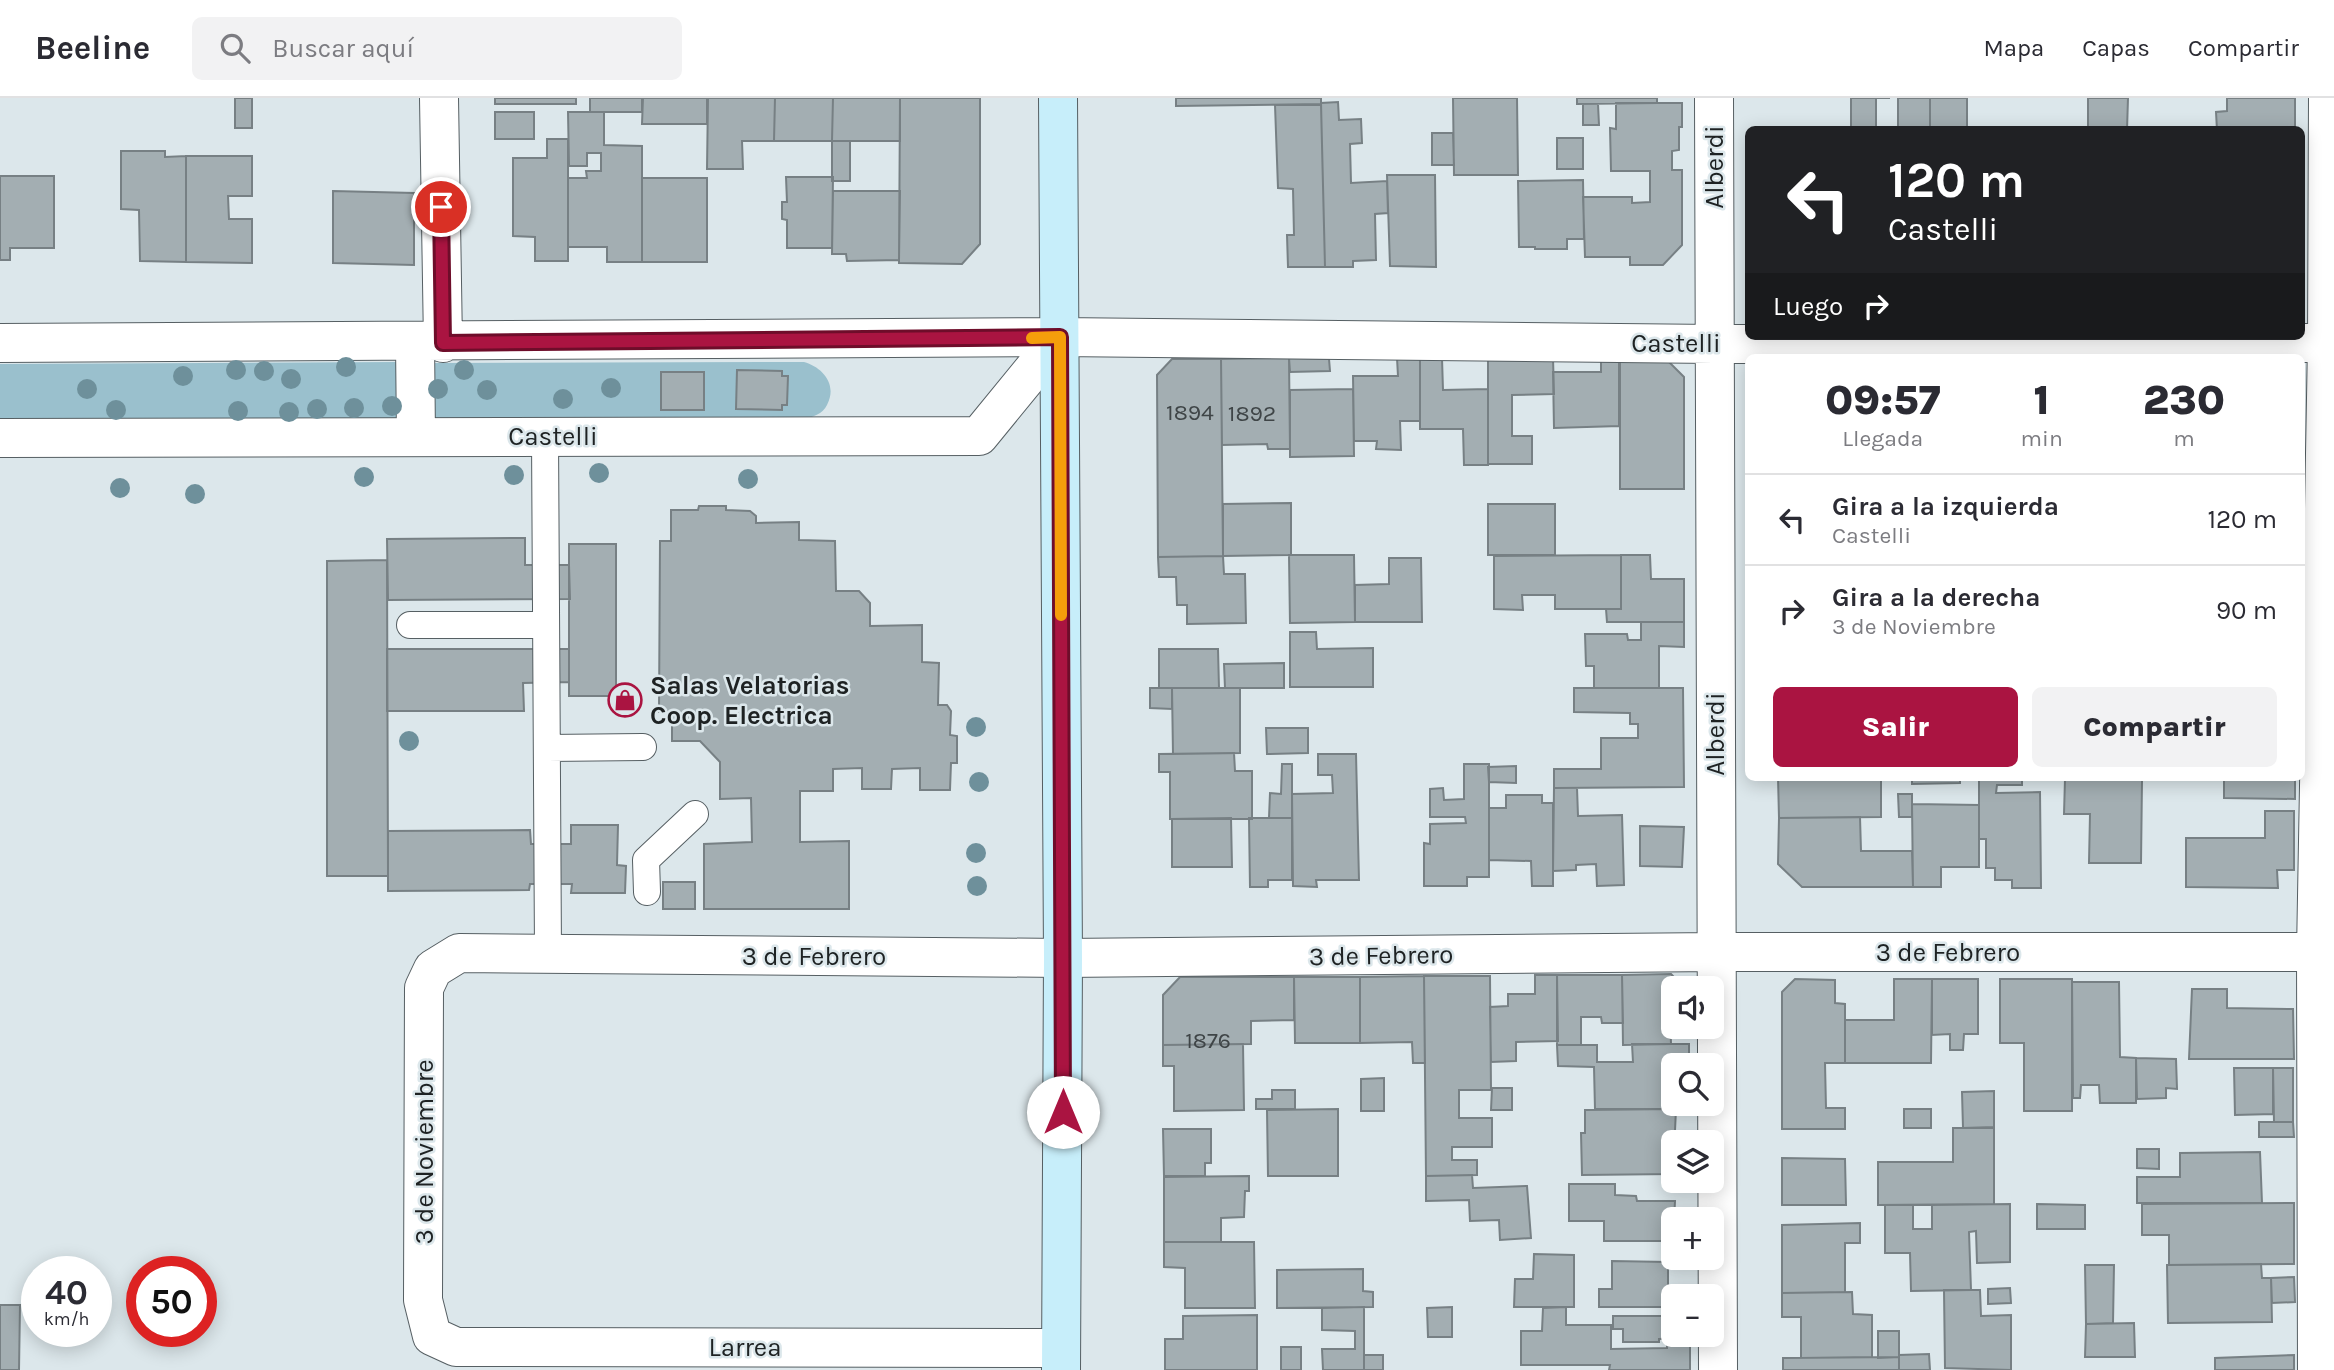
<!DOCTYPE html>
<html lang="es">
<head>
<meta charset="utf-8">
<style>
	body { margin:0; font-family:Karla,sans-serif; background:#f2f2f3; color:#2b2b33; height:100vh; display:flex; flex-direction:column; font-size:26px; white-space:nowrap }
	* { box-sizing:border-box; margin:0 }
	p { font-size:23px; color:#7c7c81 }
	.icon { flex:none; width:38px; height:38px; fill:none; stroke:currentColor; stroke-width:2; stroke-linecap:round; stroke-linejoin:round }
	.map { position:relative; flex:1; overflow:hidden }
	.panel { position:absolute; left:1745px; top:256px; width:560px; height:427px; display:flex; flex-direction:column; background:#fff; border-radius:10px; box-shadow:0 4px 18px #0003 }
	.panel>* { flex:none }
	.guide { position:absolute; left:1745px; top:28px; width:560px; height:214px; border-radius:10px; box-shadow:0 4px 18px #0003; background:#202124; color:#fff; overflow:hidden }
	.tools { position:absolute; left:1661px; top:878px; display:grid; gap:14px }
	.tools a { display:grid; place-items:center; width:63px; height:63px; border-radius:10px; background:#fff; box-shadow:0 4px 18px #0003; font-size:35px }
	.speed { position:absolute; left:21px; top:1158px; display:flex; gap:14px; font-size:35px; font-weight:700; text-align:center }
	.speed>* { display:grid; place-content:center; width:91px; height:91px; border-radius:50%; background:#fff; box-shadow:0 4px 18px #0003; line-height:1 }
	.speed small { font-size:18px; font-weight:400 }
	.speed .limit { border:10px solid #d22; background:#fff; color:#111 }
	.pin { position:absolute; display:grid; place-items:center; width:60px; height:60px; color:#fff; margin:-30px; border:4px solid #fff; border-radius:50%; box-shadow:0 2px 7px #0007 }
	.me { position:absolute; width:77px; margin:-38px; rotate:0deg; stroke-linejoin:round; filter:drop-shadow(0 0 5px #0008) }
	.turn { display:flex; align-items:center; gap:24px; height:147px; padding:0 28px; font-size:32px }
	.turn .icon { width:91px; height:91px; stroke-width:2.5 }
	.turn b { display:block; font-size:49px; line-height:60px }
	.then { display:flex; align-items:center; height:66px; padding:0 28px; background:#0003; gap:14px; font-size:26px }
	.eta { display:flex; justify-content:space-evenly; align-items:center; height:119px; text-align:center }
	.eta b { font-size:42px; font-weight:800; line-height:49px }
	.action { display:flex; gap:14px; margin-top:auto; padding:14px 28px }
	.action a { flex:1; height:80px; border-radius:10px; background:#aa1441; color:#fff; font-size:28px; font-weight:800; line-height:80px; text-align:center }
	.action a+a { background:#f2f2f3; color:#2b2b33 }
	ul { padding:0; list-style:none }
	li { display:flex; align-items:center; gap:21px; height:91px; padding:0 28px; border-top:2px solid #e1e1e2 }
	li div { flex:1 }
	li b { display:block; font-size:26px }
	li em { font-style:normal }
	header { display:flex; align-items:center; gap:42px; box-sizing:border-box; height:98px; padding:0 35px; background:#fff; border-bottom:2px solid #e1e1e2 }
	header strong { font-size:33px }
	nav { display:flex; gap:38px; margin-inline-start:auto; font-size:24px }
	.search { width:490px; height:63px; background:#f2f2f3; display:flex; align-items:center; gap:18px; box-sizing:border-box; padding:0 24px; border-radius:10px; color:#7c7c81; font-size:26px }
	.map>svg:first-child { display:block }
</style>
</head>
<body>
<header>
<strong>Beeline</strong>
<div class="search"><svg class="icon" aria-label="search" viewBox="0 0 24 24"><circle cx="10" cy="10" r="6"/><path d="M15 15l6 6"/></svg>Buscar aquí</div>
<nav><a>Mapa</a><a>Capas</a><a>Compartir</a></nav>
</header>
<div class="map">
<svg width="2334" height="1272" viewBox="0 0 2334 1272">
	<rect width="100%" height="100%" fill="#dce7eb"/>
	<path fill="#9ac0cd" d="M399,264V321L0,323V266Z
		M804,264C822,269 838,286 827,307C823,316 812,319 803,322L431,321V265Z"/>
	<path fill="#a3aeb2" stroke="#778084" stroke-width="2" d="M235,0H252V30H235Z
		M495,0H576V6H495Z
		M590,0H642V14H590Z
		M643,0H707V26H642Z
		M708,0H775L774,43H742L743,71H707Z
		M775,0H833L832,43H774Z
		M833,0H900V43H832Z
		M900,0H980V146L962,166L899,165Z
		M1176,0H1321V6L1176,8Z
		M1453,0H1517L1518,77H1454Z
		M1577,0H1657V5L1577,6Z
		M1851,0H1890H1876V32H1851Z
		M1898,0H1930V32H1898Z
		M1930,0H1967V32H1930Z
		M2088,0H2128L2127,32H2088Z
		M2227,0H2295V32H2217L2216,14L2227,13Z
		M1338,4L1339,22L1361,21L1362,45L1350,46L1351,85L1387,83L1388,115L1375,116L1376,162L1353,163V169H1325L1321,5Z
		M1616,5H1682V29H1679V52L1672,53V72H1682V147L1663,167H1630V159H1585L1583,99H1632V105L1650,104V73H1611L1610,30L1616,31Z
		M1583,6H1598L1599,27H1583Z
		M1275,7H1321L1325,169H1288L1287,137H1294L1293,91L1278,90Z
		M495,14H534V41H495Z
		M568,14H604V47L642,48V164H607V149H568V80H587L586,73H601V55H587V68H569Z
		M1432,35H1453L1454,67H1432Z
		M1557,40H1583V71H1557Z
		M547,41H568V163H535V139L513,138V60H547Z
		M832,43H850V83H832Z
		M121,53H165V59L186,58V164L140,163L139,112L121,111Z
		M186,58H252V98H228L229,121H252V165L186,164Z
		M1387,77H1435L1436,169L1390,168Z
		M0,78H54V150H10V162H0Z
		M786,79H833L832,150H787V122L782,121V104H787Z
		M642,80H707V164H642Z
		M1583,82L1584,141H1567V151H1535V149H1519L1518,83Z
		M333,93L414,95V167L333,165Z
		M833,93H900L899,162L847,163L846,156H832Z
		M1601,259H1619V328L1554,330L1553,274H1601Z
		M1620,259H1664L1684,279V391H1620Z
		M1289,260L1290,351H1268L1267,346L1222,347L1221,261Z
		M1289,260L1329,261L1330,273L1290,274Z
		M1397,260H1420V323H1400L1401,352L1376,351L1377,343H1354L1353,278H1398Z
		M1420,260H1442L1443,292L1488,291V367H1464L1463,331H1420Z
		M1488,260H1553L1554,296L1512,297V338H1532V366H1488Z
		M1172,261H1221L1223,458L1158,459L1157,277Z
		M737,272L782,273V278H788L787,307H782V312L736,311Z
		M661,274H704V312H661Z
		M1353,291L1354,358L1290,359V292Z
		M1291,405V457L1223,458V406Z
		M1488,406H1555V457H1488Z
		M699,408H726V412L750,413L756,418V425L799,424V442L835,443L836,493H859L870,505V528L922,527V564L939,565L938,607H947L951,613L950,637L957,638V665H951L950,692H920V670L892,671L891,691H862V670L833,671V693H800V744L849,743V811H704V746L752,744L751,700L720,701V664L700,643H672V613L659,614L660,443H671V412H698Z
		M525,440V467H569L570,501L388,502L387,441Z
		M569,446H616V598H569Z
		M1289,457H1354L1355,524L1290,525Z
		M1621,457V511H1555V497H1522L1523,512L1494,511V458Z
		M1621,457H1650L1651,481H1684V524H1607L1606,511H1621Z
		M1223,458L1224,476H1245L1246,525L1187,526V507H1177L1176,479H1159L1158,459Z
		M1389,460H1421L1422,524H1355V487L1389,486Z
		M387,462L388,778H327V463Z
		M1641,524H1684V549L1659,548V590H1594V568H1586L1585,536H1627L1628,542H1641Z
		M1290,534H1316L1317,551L1373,550V589H1290Z
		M387,551H569V584L523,585L524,613H387Z
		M1159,551H1218L1219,590H1159Z
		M1284,565V590H1225L1224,566Z
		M1150,590H1172V611L1150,610Z
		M1172,590H1240V655L1173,656Z
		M1574,590H1683L1684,689L1554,690V671H1601V640H1638V626H1630V615L1574,614Z
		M1266,630H1308V655L1267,656Z
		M1234,655L1235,673H1252V721H1170V674H1159V656Z
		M1318,656H1356L1359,782H1316L1317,789L1293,788L1292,696L1333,695L1332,677H1318Z
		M1282,666H1292V720H1269L1270,695L1281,696Z
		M1464,666H1489V779H1467V788H1424V745L1430,746V726L1466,725L1465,719H1430V691L1443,690L1444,702L1464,701Z
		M1516,668V685L1489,684L1488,669Z
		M1778,679H1881V719L1779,720Z
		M1912,679H1960V685L1912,686Z
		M1979,679H2022V687H1997L1996,695L2040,694L2041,790H2012V782H1995V770H1986V741H1979Z
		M2224,679H2295V701L2224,700Z
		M2065,681L2142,682L2141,765H2089L2090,716H2064Z
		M1554,690H1577L1578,718L1622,717L1624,787L1597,788L1596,766L1576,767V772L1553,773Z
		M1898,696H1912V719H1899Z
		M1506,697H1542V705H1553V788H1532L1531,763L1489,762V710H1506Z
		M1912,706L1979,707V769H1941V789H1913Z
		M2265,713H2294V772H2277L2278,790L2186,789V740H2265Z
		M1860,719L1861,753H1912L1913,789H1802L1778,766L1779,720Z
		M1231,720L1232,769H1172V721Z
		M1249,720H1292V782H1268V789H1250Z
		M571,727H618L617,767L626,768L625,795H571L572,786H530L529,792L388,793V733L530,732L531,746H571Z
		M1640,728L1684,729L1682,769L1640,768Z
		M663,784H695V811H663Z
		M1671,876L1685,891H1673V916L1670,917L1671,946L1623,947L1622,877Z
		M1535,877H1557L1558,943L1516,944V963L1491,964L1490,909L1508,908V896H1535Z
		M1557,877H1622L1623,925H1602L1601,919H1581V947H1557Z
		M1424,878H1490L1491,992H1459V1020H1492V1049H1452V1062H1477V1077L1426,1078Z
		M1424,878L1425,965H1413L1412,944L1360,945V879Z
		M1180,879H1294V922L1251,923V946L1163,947V897Z
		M1294,879H1360V945H1295Z
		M1795,881L1835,882V905L1845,906V965H1825L1826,1010H1845V1031H1782V894Z
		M1894,881H1932L1931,965H1845V922H1894Z
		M1932,881H1978V936H1964L1963,952H1950V936L1932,937Z
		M2000,881H2072V1013H2024V945H2000Z
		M2072,884H2119L2120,959L2136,960V1005H2100L2099,987H2081L2080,1000H2073Z
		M2192,891H2227V910L2293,911L2294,961H2189Z
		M1243,946L1244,1012L1174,1013V968H1163V947Z
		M1632,946H1689V968L1666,969L1667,1011H1595L1594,969L1558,968L1557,947H1597V964H1633Z
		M2136,960L2176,961L2177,991L2166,990V1000L2137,1001Z
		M2234,970H2273V1016L2235,1017Z
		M2273,970H2293V1024H2274Z
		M1384,980V1013H1361V981Z
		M1492,990H1512V1012H1491Z
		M1272,992H1295V1011H1256V1001H1272Z
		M1994,993V1029L1963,1030L1962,994Z
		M1338,1011V1078H1268L1267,1012Z
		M1676,1011L1673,1076L1582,1077L1581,1035H1585V1012Z
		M1904,1011H1931V1030H1904Z
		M2259,1024H2293L2294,1039H2259Z
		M1953,1030H1994V1106L1878,1107V1064H1953Z
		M1163,1031H1211V1065H1205V1078H1164Z
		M2137,1051H2159V1071L2137,1070Z
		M2260,1054L2262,1105H2137V1079H2180V1055Z
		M1782,1060L1845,1061L1846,1107H1782Z
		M1472,1077L1473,1090L1527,1088L1531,1140L1500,1142L1499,1122L1470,1123L1469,1102L1426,1103V1078Z
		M1249,1078V1093H1245L1244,1119L1221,1120V1144H1164V1079Z
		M1569,1086H1615V1097L1636,1098L1637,1103H1675L1673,1143H1604V1123H1569Z
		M2294,1105V1166L2169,1167V1137H2142V1106Z
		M2010,1106V1164L1977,1165L1976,1133L1969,1134L1971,1192L1911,1193L1910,1155H1885V1107H1913V1131H1932V1107Z
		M2037,1106L2085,1107V1131H2037Z
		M1860,1125V1145H1845V1194L1782,1195V1127Z
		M1164,1144H1254L1255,1210H1185V1170L1164,1169Z
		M1534,1156L1574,1157V1209H1514L1515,1181H1533Z
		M1612,1163L1668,1164V1209H1599V1191H1612Z
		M2261,1166L2262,1180H2271L2272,1224L2168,1225L2167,1167Z
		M2085,1167H2114L2113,1225L2086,1226Z
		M1363,1171V1193L1373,1194V1209L1277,1210V1172Z
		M2294,1179L2295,1204L2272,1205L2271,1180Z
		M2010,1190L2011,1205L1988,1206V1191Z
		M1944,1192H1980L1981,1218L2011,1217V1272L1945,1270Z
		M1852,1194L1853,1216L1872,1217V1259L1801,1260V1219H1782V1195Z
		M0,1207H20L19,1272H0Z
		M1364,1209V1272H1323L1322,1251H1355V1233L1322,1232V1210Z
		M1452,1209V1239H1428L1427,1210Z
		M1566,1209V1227H1611V1251L1667,1250V1247H1690V1272H1609L1610,1267H1521V1233H1542L1543,1210Z
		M1257,1217V1272H1165V1241H1183V1218Z
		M1613,1218H1673V1237H1690V1240L1659,1241V1244H1623V1231H1613Z
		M2134,1225L2135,1259H2085L2086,1226Z
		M1878,1233H1899V1259L1878,1260Z
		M1281,1249H1301V1272H1281Z
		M1929,1256L1930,1272H1899V1257Z
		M1364,1257H1383V1272H1364Z
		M2294,1257V1272H2215V1260Z
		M1899,1259V1272H1783V1260Z"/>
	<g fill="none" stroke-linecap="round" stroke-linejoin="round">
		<defs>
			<path id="lane" d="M545,338L548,855
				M410,527H546
				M547,650L643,649
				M647,794L646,762L695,716"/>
			<path id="street" d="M439,0L443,245
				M1714,0L1718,1272
				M0,245L1060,239L1714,246L2334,245
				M415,245L416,339
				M0,340L979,338L1060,239
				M1061,1250L456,1249L432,1238L423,1202L424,890L433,871L459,855L1063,860L1716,854H2334
				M2317,1272L2316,854L2327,245L2328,0"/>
			<path id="secondary" d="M1058,0L1063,860L1061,1272"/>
		</defs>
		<use href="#lane" stroke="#565f63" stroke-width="28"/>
		<use href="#street" stroke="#565f63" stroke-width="40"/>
		<use href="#secondary" stroke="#565f63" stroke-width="40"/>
		<use href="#lane" stroke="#fff" stroke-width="26"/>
		<use href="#street" stroke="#fff" stroke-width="38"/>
		<use href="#secondary" stroke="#c7eefa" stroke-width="38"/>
	</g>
	<g fill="#6e909b">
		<circle cx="346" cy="269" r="10"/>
		<circle cx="236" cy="272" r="10"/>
		<circle cx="464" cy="272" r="10"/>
		<circle cx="264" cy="273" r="10"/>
		<circle cx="183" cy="278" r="10"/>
		<circle cx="291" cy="281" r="10"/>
		<circle cx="611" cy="290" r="10"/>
		<circle cx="87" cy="291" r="10"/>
		<circle cx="438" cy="291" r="10"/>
		<circle cx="487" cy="292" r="10"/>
		<circle cx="563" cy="301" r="10"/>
		<circle cx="392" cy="308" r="10"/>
		<circle cx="354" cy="310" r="10"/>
		<circle cx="317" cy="311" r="10"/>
		<circle cx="116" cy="312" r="10"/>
		<circle cx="238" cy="313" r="10"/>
		<circle cx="289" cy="314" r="10"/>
		<circle cx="599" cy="375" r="10"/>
		<circle cx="514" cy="377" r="10"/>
		<circle cx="364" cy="379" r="10"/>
		<circle cx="748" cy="381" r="10"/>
		<circle cx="120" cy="390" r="10"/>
		<circle cx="195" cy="396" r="10"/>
		<circle cx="976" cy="629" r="10"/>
		<circle cx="409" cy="643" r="10"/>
		<circle cx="979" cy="684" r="10"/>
		<circle cx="976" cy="755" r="10"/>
		<circle cx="977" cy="788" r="10"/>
	</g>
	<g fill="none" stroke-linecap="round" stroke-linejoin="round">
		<defs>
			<path id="route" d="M441,109L443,245L1060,239L1063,1014"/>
		</defs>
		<use href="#route" stroke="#6e0d2a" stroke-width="18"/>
		<use href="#route" stroke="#aa1441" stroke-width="12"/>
		<path stroke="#f59e0b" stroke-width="12" d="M1032,240L1060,239L1061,517"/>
	</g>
	<defs>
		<symbol id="shop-ring" viewBox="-11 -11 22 22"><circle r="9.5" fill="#dce7eb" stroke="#aa1441" stroke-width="1.5"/><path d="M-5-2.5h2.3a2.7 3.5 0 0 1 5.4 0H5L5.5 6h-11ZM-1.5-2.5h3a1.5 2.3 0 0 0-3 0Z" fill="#aa1441"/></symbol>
	</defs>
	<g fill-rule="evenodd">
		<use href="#shop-ring" x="606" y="583" width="38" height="38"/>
	</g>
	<g text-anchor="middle" stroke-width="5" stroke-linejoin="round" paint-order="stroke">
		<g font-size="23" fill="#3f4547">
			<text x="1190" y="322">1894</text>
			<text x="1252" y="323">1892</text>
			<text x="1208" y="950">1876</text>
		</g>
		<g font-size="26" fill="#1e2223" stroke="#dce7eb">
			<text transform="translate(1714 69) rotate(-90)" y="9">Alberdi</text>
			<text x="1676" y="254">Castelli</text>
			<text x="553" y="347">Castelli</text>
			<text transform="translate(1715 636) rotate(-90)" y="9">Alberdi</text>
			<text x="1948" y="863">3 de Febrero</text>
			<text transform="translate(1381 857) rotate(-1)" y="9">3 de Febrero</text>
			<text x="814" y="867">3 de Febrero</text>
			<text transform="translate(424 1054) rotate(-90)" y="9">3 de Noviembre</text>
			<text x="745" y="1258">Larrea</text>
		</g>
		<g font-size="26" font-weight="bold" fill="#1e2223" stroke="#dce7eb" text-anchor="start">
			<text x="650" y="596">Salas Velatorias<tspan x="650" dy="30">Coop. Electrica</tspan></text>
		</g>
	</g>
</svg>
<div class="tools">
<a><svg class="icon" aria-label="sound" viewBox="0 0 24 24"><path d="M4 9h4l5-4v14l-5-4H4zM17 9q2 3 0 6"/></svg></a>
<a><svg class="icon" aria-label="search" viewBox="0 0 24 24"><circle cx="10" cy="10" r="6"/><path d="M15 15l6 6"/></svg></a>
<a><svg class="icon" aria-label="layers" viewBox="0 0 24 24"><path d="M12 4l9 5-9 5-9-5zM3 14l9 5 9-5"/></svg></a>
<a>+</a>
<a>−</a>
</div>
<div class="speed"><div>40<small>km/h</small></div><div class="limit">50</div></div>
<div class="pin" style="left:441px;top:109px;background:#d93025"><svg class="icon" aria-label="arrive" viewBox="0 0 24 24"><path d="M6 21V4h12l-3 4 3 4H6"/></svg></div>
<svg class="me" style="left:1063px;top:1014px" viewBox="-20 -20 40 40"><circle r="19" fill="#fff"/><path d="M0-13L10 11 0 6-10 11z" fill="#aa1441"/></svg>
<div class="guide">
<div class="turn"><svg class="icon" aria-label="left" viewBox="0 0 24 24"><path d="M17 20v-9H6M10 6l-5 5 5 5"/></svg><div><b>120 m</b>Castelli</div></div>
<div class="then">Luego<svg class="icon" aria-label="right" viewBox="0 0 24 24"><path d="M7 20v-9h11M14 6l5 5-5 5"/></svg></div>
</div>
<section class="panel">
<div class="eta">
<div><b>09:57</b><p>Llegada</p></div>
<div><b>1</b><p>min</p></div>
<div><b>230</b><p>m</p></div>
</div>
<ul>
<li><svg class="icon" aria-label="left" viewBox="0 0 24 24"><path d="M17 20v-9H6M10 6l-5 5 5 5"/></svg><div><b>Gira a la izquierda</b><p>Castelli</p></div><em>120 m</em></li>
<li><svg class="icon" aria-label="right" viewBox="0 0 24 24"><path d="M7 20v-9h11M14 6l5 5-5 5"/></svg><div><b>Gira a la derecha</b><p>3 de Noviembre</p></div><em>90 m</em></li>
</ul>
<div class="action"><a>Salir</a><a>Compartir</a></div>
</section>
</div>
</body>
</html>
